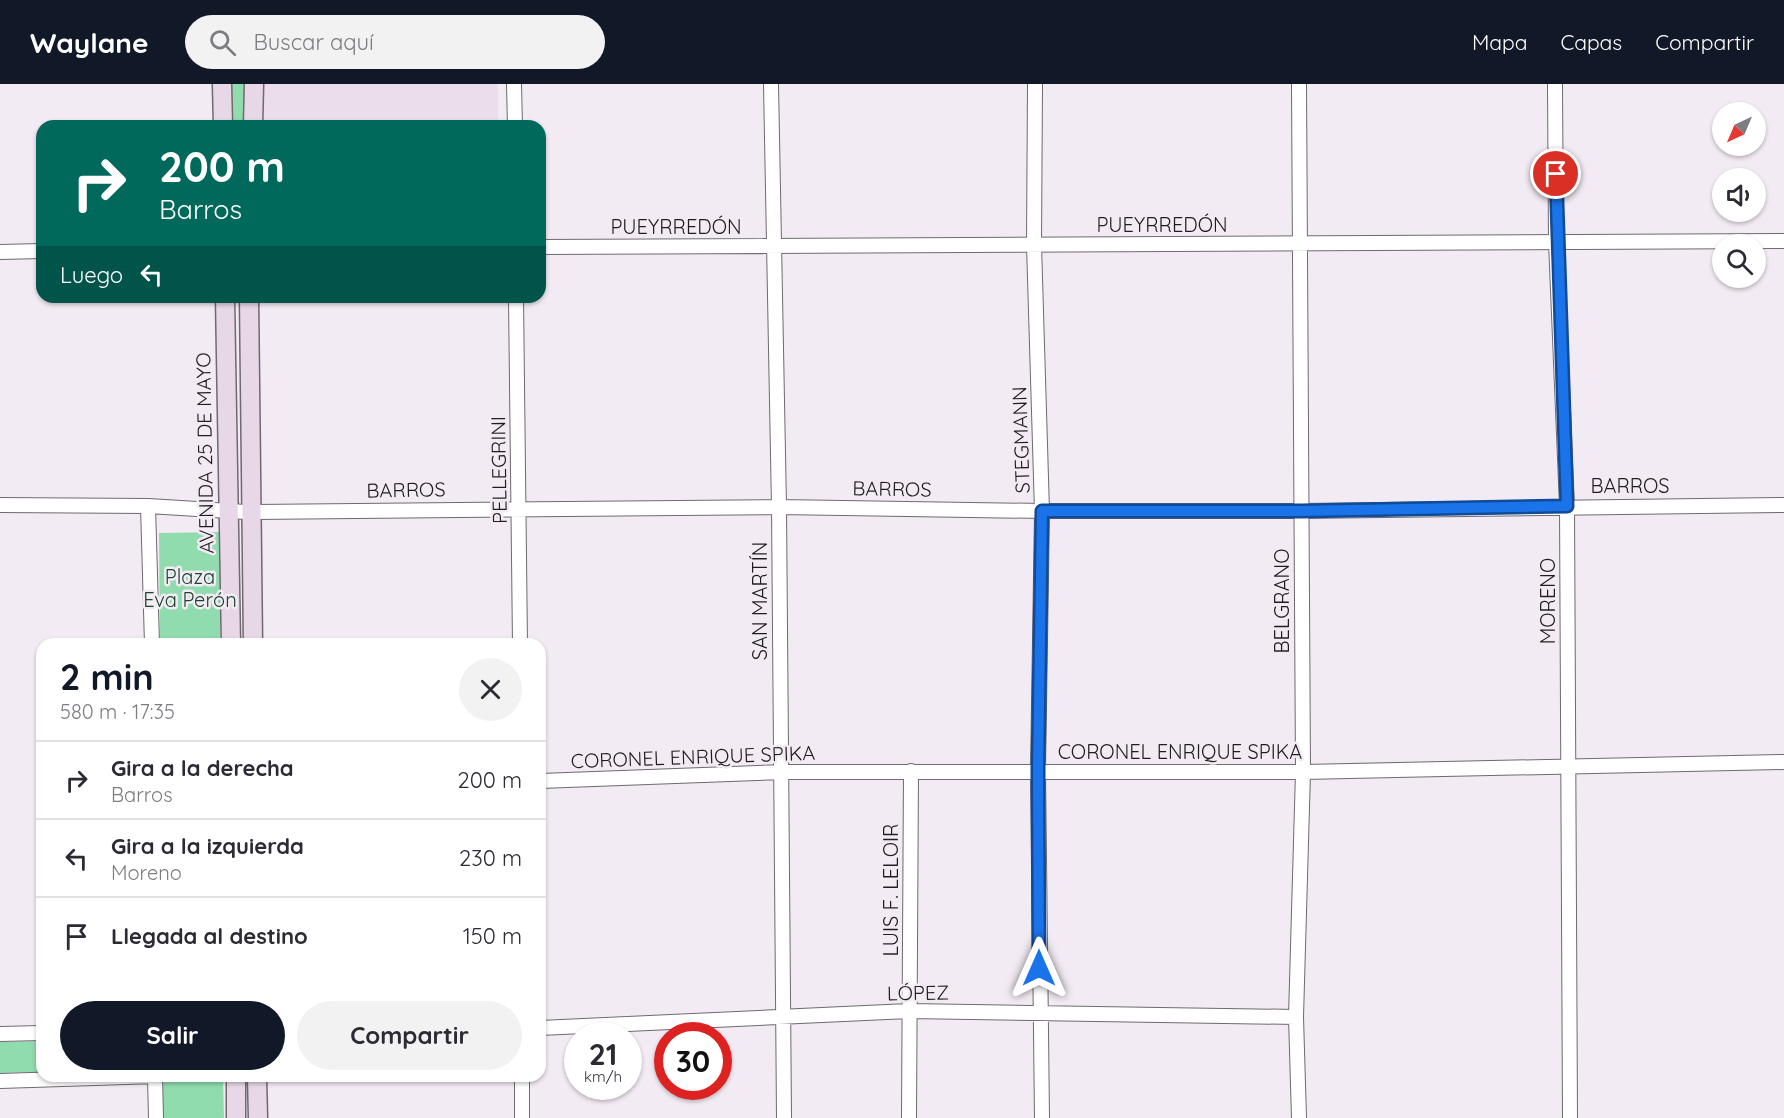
<!DOCTYPE html>
<html lang="es">
<head>
<meta charset="utf-8">
<style>
	body { margin:0; font-family:Quicksand,sans-serif; background:#f2f2f3; color:#2b2b33; height:100vh; display:flex; flex-direction:column; font-size:22px; white-space:nowrap }
	* { box-sizing:border-box; margin:0 }
	p { font-size:20px; color:#7c7c81 }
	.icon { flex:none; width:33px; height:33px; fill:none; stroke:currentColor; stroke-width:2; stroke-linecap:round; stroke-linejoin:round }
	.map { position:relative; flex:1; overflow:hidden }
	.drawer { position:absolute; left:36px; top:554px; width:510px; height:444px; display:flex; flex-direction:column; background:#fff; border-radius:18px; box-shadow:0 2px 4px #0004 }
	.drawer>* { flex:none }
	.banner { position:absolute; left:36px; top:36px; width:510px; height:183px; border-radius:18px; box-shadow:0 2px 4px #0004; background:#00695c; color:#fff; overflow:hidden }
	.needle { width:39px; rotate:224deg }
	.buttons { position:absolute; left:1712px; top:18px; display:grid; gap:12px }
	.buttons a { display:grid; place-items:center; width:54px; height:54px; border-radius:50%; background:#fff; box-shadow:0 2px 4px #0004; font-size:30px }
	.speed { position:absolute; left:564px; top:938px; display:flex; gap:12px; font-size:30px; font-weight:700; text-align:center }
	.speed>* { display:grid; place-content:center; width:78px; height:78px; border-radius:50%; background:#fff; box-shadow:0 2px 4px #0004; line-height:1 }
	.speed small { font-size:15px; font-weight:400 }
	.speed .limit { border:9px solid #d22; background:#fff; color:#111 }
	.pin { position:absolute; display:grid; place-items:center; width:51px; height:51px; color:#fff; margin:-26px; border:3px solid #fff; border-radius:50%; box-shadow:0 2px 6px #0007 }
	.me { position:absolute; width:66px; margin:-33px; rotate:0deg; stroke-linejoin:round; filter:drop-shadow(0 0 4px #0008) }
	.turn { display:flex; align-items:center; gap:21px; height:126px; padding:0 24px; font-size:27px }
	.turn .icon { width:78px; height:78px; stroke-width:2.5 }
	.turn b { display:block; font-size:42px; line-height:51px }
	.then { display:flex; align-items:center; height:57px; padding:0 24px; background:#0003; gap:12px; font-size:22px }
	.round { display:grid; place-items:center; flex:none; width:63px; height:63px; border-radius:32px; background:#f2f2f3 }
	.head { display:flex; align-items:center; justify-content:space-between; height:102px; padding:0 24px }
	h1 { font-size:36px; font-weight:700; line-height:45px; color:#111827 }
	.button { display:flex; gap:12px; margin-top:auto; padding:12px 24px }
	.button a { flex:1; height:69px; border-radius:36px; background:#111827; color:#fff; font-size:24px; font-weight:700; line-height:69px; text-align:center }
	.button a+a { background:#f2f2f3; color:#2b2b33 }
	ul { padding:0; list-style:none }
	li { display:flex; align-items:center; gap:18px; height:78px; padding:0 24px; border-top:2px solid #e1e1e2 }
	li div { flex:1 }
	li b { display:block; font-size:22px }
	li em { font-style:normal }
	header { display:flex; align-items:center; gap:36px; box-sizing:border-box; height:84px; padding:0 30px; background:#111827; color:#fff }
	header strong { font-size:28px }
	nav { display:flex; gap:33px; margin-inline-start:auto; font-size:21px }
	.search { width:420px; height:54px; background:#f2f2f3; display:flex; align-items:center; gap:15px; box-sizing:border-box; padding:0 21px; border-radius:33px; color:#7c7c81; font-size:22px }
	.map>svg:first-child { display:block }
</style>
</head>
<body>
<header>
<strong>Waylane</strong>
<div class="search"><svg class="icon" aria-label="search" viewBox="0 0 24 24"><circle cx="10" cy="10" r="6"/><path d="M15 15l6 6"/></svg>Buscar aquí</div>
<nav><a>Mapa</a><a>Capas</a><a>Compartir</a></nav>
</header>
<div class="map">
<svg width="1784" height="1034" viewBox="0 0 1784 1034">
	<rect width="100%" height="100%" fill="#f3ebf3"/>
	<path fill="#ebddeb" d="M262,0H498V42H262Z"/>
	<path fill="#90dcaf" d="M232,0H245L246,42H233Z
		M220,448V559H160L159,449Z
		M42,957V988L0,989V958Z
		M168,992H223L224,1034H163V996Z"/>
	<g fill="none" stroke-linecap="round" stroke-linejoin="round">
		<defs>
			<path id="minor" d="M514,0L515,42
				M771,0L779,423L784,1034
				M1035,0L1034,161L1042,427L1038,687L1042,1034
				M1299,0L1303,688L1296,933L1299,1034
				M1555,0L1556,158L1567,422L1570,1034
				M540,163L1784,157
				M0,168L42,167
				M516,213L520,560
				M0,421L148,422L246,428L779,423L1042,427H1301L1784,421
				M148,422L152,560
				M540,697L781,688H1303L1784,678
				M540,944L909,927L1296,933
				M0,950L42,949
				M155,992L156,1034
				M522,992V1034
				M0,997L157,992
				M909,1034L911,687"/>
			<path id="secondary" d="M222,0L223,42
				M253,42L254,0
				M225,213L231,560
				M249,213L253,560
				M236,992V1034
				M257,992L258,1034"/>
		</defs>
		<use href="#minor" stroke="#706970" stroke-width="16"/>
		<use href="#secondary" stroke="#706970" stroke-width="21"/>
		<use href="#minor" stroke="#fff" stroke-width="14"/>
		<use href="#secondary" stroke="#e7d7e7" stroke-width="18"/>
	</g>
	<g fill="none" stroke-linecap="round" stroke-linejoin="round">
		<defs>
			<path id="route" d="M1039,884L1038,687L1042,427H1301L1567,422L1556,90"/>
		</defs>
		<use href="#route" stroke="#114b97" stroke-width="15"/>
		<use href="#route" stroke="#1a73e8" stroke-width="10"/>
	</g>
	<g text-anchor="middle" stroke-width="5" stroke-linejoin="round" paint-order="stroke">
		<g font-size="20" fill="#201c1f" stroke="#f3ebf3">
			<text x="1162" y="148">PUEYRREDÓN</text>
			<text x="676" y="150">PUEYRREDÓN</text>
			<text transform="translate(1021 356) rotate(-92)" y="7">STEGMANN</text>
			<text transform="translate(205 369) rotate(-91)" y="7">AVENIDA 25 DE MAYO</text>
			<text transform="translate(499 386) rotate(-91)" y="7">PELLEGRINI</text>
			<text x="1630" y="409">BARROS</text>
			<text transform="translate(892 405) rotate(1)" y="7">BARROS</text>
			<text transform="translate(406 406) rotate(-1)" y="7">BARROS</text>
			<text transform="translate(760 517) rotate(-90)" y="7">SAN MARTÍN</text>
			<text transform="translate(1282 517) rotate(-90)" y="7">BELGRANO</text>
			<text transform="translate(1548 517) rotate(-90)" y="7">MORENO</text>
			<text x="1180" y="675">CORONEL ENRIQUE SPIKA</text>
			<text transform="translate(693 673) rotate(-2)" y="7">CORONEL ENRIQUE SPIKA</text>
			<text transform="translate(891 806) rotate(-90)" y="7">LUIS F. LELOIR</text>
			<text transform="translate(918 909) rotate(-1)" y="7">LÓPEZ</text>
		</g>
		<g font-size="20" fill="#1a442e" stroke="#f3ebf3">
			<text x="190" y="500">Plaza<tspan x="190" dy="23">Eva Perón</tspan></text>
		</g>
	</g>
</svg>
<div class="buttons">
<a><svg class="needle" viewBox="-14 -14 28 28"><path d="M0-13l5 13h-10z" fill="#e53935"/><path d="M0 13l5-13h-10z" fill="#7c7c81"/></svg></a>
<a><svg class="icon" aria-label="sound" viewBox="0 0 24 24"><path d="M4 9h4l5-4v14l-5-4H4zM17 9q2 3 0 6"/></svg></a>
<a><svg class="icon" aria-label="search" viewBox="0 0 24 24"><circle cx="10" cy="10" r="6"/><path d="M15 15l6 6"/></svg></a>
</div>
<div class="speed"><div>21<small>km/h</small></div><div class="limit">30</div></div>
<div class="pin" style="left:1556px;top:90px;background:#d93025"><svg class="icon" aria-label="arrive" viewBox="0 0 24 24"><path d="M6 21V4h12l-3 4 3 4H6"/></svg></div>
<svg class="me" style="left:1039px;top:884px" viewBox="-20 -20 40 40"><path d="M0-17L14 15 0 8-14 15z" fill="#1a73e8" stroke="#fff" stroke-width="4"/></svg>
<div class="banner">
<div class="turn"><svg class="icon" aria-label="right" viewBox="0 0 24 24"><path d="M7 20v-9h11M14 6l5 5-5 5"/></svg><div><b>200 m</b>Barros</div></div>
<div class="then">Luego<svg class="icon" aria-label="left" viewBox="0 0 24 24"><path d="M17 20v-9H6M10 6l-5 5 5 5"/></svg></div>
</div>
<section class="drawer">
<div class="head"><div><h1>2 min</h1><p>580 m · 17:35</p></div><a class="round"><svg class="icon" aria-label="close" viewBox="0 0 24 24"><path d="M6 6l12 12M18 6L6 18"/></svg></a></div>
<ul>
<li><svg class="icon" aria-label="right" viewBox="0 0 24 24"><path d="M7 20v-9h11M14 6l5 5-5 5"/></svg><div><b>Gira a la derecha</b><p>Barros</p></div><em>200 m</em></li>
<li><svg class="icon" aria-label="left" viewBox="0 0 24 24"><path d="M17 20v-9H6M10 6l-5 5 5 5"/></svg><div><b>Gira a la izquierda</b><p>Moreno</p></div><em>230 m</em></li>
<li><svg class="icon" aria-label="arrive" viewBox="0 0 24 24"><path d="M6 21V4h12l-3 4 3 4H6"/></svg><div><b>Llegada al destino</b></div><em>150 m</em></li>
</ul>
<div class="button"><a>Salir</a><a>Compartir</a></div>
</section>
</div>
</body>
</html>
